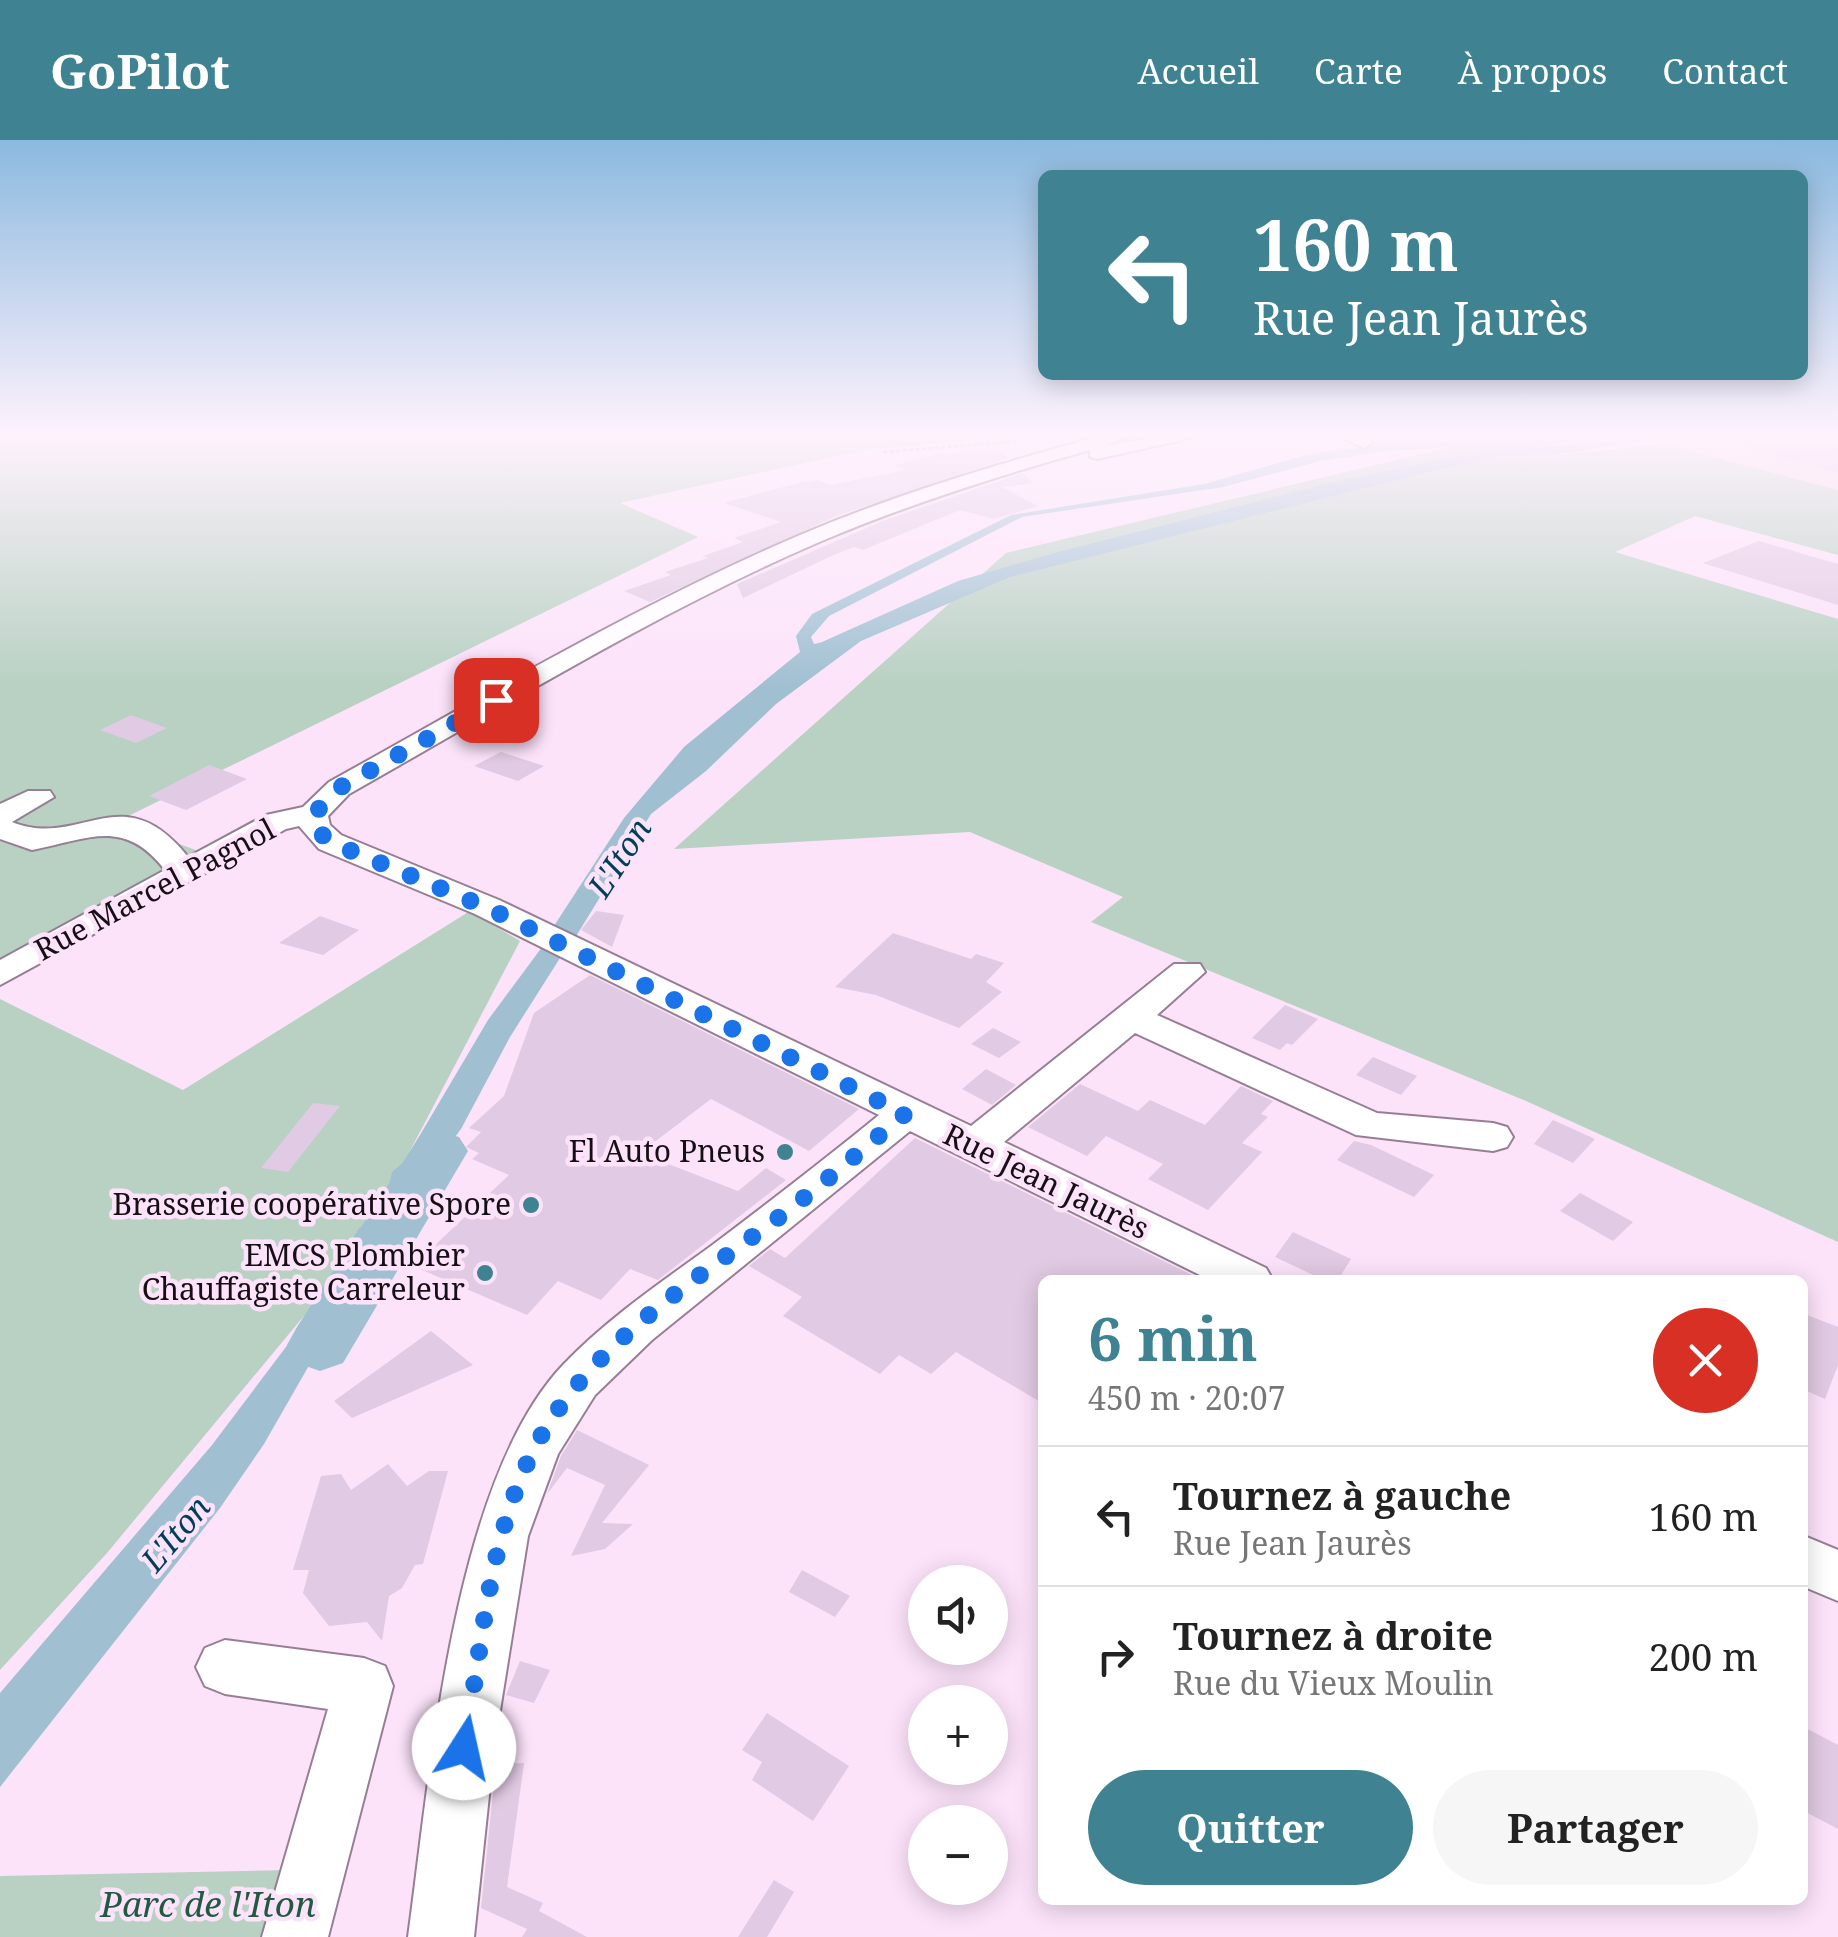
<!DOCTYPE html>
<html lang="fr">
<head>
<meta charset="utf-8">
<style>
	body { margin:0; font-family:"Noto Serif",serif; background:#f6f6f6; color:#222; height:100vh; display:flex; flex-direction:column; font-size:38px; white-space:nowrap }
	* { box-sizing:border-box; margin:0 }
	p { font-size:32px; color:#767676 }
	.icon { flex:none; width:55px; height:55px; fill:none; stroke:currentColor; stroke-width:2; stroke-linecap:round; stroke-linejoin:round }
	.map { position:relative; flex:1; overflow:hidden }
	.details { position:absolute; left:1038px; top:1135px; width:770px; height:630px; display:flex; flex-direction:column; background:#fff; border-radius:15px; box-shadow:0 5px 25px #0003 }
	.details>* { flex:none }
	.banner { position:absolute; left:1038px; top:30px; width:770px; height:210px; border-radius:15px; box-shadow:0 5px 25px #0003; background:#3f8292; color:#fff; overflow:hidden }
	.buttons { position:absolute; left:908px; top:1425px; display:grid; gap:20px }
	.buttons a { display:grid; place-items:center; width:100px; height:100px; border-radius:50%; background:#fff; box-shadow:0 5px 25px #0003; font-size:50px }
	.pin { position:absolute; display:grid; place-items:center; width:85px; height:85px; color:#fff; margin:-42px; border-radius:20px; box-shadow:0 5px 15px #0006 }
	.me { position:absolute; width:110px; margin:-55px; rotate:10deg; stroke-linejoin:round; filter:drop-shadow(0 0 8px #0008) }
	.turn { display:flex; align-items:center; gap:35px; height:210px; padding:0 50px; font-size:45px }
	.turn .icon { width:130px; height:130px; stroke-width:2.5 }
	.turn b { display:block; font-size:70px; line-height:85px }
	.round { display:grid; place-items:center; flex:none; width:105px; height:105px; border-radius:52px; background:#f6f6f6 }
	.overview { display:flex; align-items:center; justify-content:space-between; height:170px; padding:0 50px }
	h1 { font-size:60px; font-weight:700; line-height:75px; color:#3f8292 }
	.primary-button { display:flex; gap:20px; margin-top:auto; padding:20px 50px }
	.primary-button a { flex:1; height:115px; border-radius:60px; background:#3f8292; color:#fff; font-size:40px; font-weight:700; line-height:115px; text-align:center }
	.primary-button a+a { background:#f6f6f6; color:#222 }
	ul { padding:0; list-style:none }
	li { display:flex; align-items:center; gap:30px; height:140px; padding:0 50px; border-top:2px solid #e0e0e0 }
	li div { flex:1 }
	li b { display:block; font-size:38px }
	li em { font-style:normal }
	header { display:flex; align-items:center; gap:60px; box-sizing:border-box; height:140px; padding:0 50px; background:#3f8292; color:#fff }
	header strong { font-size:48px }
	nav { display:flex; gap:55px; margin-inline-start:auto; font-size:35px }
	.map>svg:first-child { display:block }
</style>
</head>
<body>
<header>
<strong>GoPilot</strong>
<nav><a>Accueil</a><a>Carte</a><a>À propos</a><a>Contact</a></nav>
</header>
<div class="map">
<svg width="1838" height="1797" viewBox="0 0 1838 1797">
	<rect width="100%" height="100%" fill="#fce3fa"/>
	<path fill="#f3dae3" d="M1701,295H1838V350L1663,304Z"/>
	<path fill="#b8d1c3" d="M0,295H1021L865,310L620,363L698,397L118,681L201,712L0,822Z
		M1489,295L1560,315L1663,304L1838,350V415L1695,376L1615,412L1838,479V1102L1526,961L1091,782L1123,757L970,692L674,709L1006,413L1493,297Z
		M470,771L520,801L357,1112L107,1413L0,1530V859L183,950Z
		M291,1730L272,1797H0V1736Z"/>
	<path fill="#a0c0d2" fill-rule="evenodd" d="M1528,295H1608L1522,309L1675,295L1570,313L1485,318L1010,437L861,501L776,564L706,631L651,674L575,798L552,789L624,678L684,607L800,512L796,496L812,474L1011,375L1204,344L1306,315L1380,304ZM1528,302L1334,342L1062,411L958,441L822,502L814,504L811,497L829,476L1022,377L1223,347L1320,321L1385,311Z
		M548,799L567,807L510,897L461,989L389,1086L264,1304L220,1368L0,1647V1553L212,1305L301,1187L359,1088L370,1084L397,1048L389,1045L392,1032L404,1022L488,880Z"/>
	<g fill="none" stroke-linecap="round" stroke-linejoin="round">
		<path fill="#a0c0d2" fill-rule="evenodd" d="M439,992L459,997L468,1011L343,1223L320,1231L297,1223L287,1205L297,1187L419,997Z"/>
	</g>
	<path fill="#e1cae3" d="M1794,295H1838V333L1748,307Z
		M1000,311L1008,318L836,376L650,462L624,451L671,435L665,432L708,418L703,416L743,402L734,398L781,382L724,363L799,343L817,340L831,345L905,330L893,325L939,314Z
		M1023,333L1033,343L1002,347L1038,366L994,379L960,370L863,410L854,407L831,416L743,458L737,444L885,380Z
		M1759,401L1838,424V465L1703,423Z
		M131,575L167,588L136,603L100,590Z
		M501,612L544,626L518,641L474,626Z
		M209,625L247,639L186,670L149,656Z
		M596,771L624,775L612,807L581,790Z
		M320,776L359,790L323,815L279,803Z
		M893,793L971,819L976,814L1004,823L986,842L1002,852L959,888L876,855L835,847Z
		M590,835L859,969L809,1011L711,959L640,1013L738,1051L766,1028L786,1040L658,1140L630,1129L601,1160L558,1141L527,1175L413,1126L509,1035L472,1019L479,1013L466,1007L481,992L469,988L504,956L534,873Z
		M1285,865L1318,879L1292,905L1287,903L1280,910L1252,898Z
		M993,888L1021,902L999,918L971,904Z
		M1373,917L1417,936L1401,955L1356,935Z
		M986,929L1016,945L992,965L962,949Z
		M1080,944L1138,971L1150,960L1205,985L1241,946L1273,961L1261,974L1268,977L1242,1003L1262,1012L1208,1070L1148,1039L1163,1024L1106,996L1087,1016L1028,987Z
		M313,963L340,966L288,1032L261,1028Z
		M1553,980L1595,999L1573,1023L1534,1004Z
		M915,998L1202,1140H1042V1263L956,1212L931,1234L899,1215L880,1234L783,1176L802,1157L749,1126L770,1109L785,1118Z
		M1354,1001L1371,1005L1434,1035L1414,1057L1337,1020Z
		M1580,1053L1633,1082L1613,1101L1560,1071Z
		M1293,1092L1351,1119L1338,1140H1324L1275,1117Z
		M1802,1173L1838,1187V1225L1825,1259L1802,1249Z
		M431,1191L473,1225L352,1278L334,1261Z
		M577,1290L649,1325L602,1383L633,1384L605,1409L571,1416L605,1345L567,1328L547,1354L561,1316Z
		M388,1324L407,1346L429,1331H448L423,1424L415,1425L402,1448L389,1456L382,1501L367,1482L329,1486L303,1453L309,1430H293L321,1336L341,1334L351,1350Z
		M802,1430L850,1456L835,1477L789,1452Z
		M520,1521L550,1530L534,1563L506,1555Z
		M767,1573L849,1626L813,1681L752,1640L762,1622L742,1610Z
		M1802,1586L1838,1605V1689L1802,1670Z
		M524,1623L507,1747L543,1763L539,1771L587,1797H522L527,1789L481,1768L496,1624Z
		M774,1740L794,1752L767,1797H738Z"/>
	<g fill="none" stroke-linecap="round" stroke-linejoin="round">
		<defs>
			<path id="minor" d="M1104,295H1132L1103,306L1167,295H1205L1097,319L1090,317V310C997,336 906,365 817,403C655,473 503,567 349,654L328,676L330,685L341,695L499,760L971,986L1174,824H1200L1205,832L1157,875L1377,973L1493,983L1507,987L1513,997L1507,1007L1493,1011L1356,995L1135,893L1004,1002L1266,1128L1273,1140H1210L910,991L652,1200L595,1255L558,1314L528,1396L494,1608L474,1797H408C430,1639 452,1342 563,1225C607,1179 660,1143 711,1106C768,1063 824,1020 879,975L475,774L319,709L299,686L286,689L0,845V820L165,730C124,677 89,699 32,710L0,699V664L28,651H50L54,657L12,682C81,710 122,634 188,717L266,675L303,667L329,642C484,556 637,465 800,395C899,353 1001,323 1104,295Z
				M1337,295H1362L1373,302L1364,308Z
				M1802,1395L1838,1410V1461L1802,1446Z
				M225,1500L364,1518L385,1526L393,1546L328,1797H262L328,1569L225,1554L205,1546L196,1527L205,1508Z"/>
		</defs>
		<use href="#minor" stroke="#967f94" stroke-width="4"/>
		<path stroke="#a290a0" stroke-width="2.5" stroke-dasharray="4 2.5" stroke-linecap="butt" d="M883,312L1020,301"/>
		<use href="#minor" fill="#fff" fill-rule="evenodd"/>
	</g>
	<linearGradient id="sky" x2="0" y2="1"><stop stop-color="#8bb9df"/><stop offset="0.54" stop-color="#fef2fd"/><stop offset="1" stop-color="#fef2fd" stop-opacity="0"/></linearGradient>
	<rect width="1838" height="546" fill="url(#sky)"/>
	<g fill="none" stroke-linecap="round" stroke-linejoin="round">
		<path stroke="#1a73e8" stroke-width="18" stroke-dasharray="0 32.4" d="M464,1608C482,1509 488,1397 535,1307C588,1206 693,1142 782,1075C824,1043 864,1008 905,974L488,768L330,702L315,688L313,675L339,648L496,560"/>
	</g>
	<g fill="#3f8292" stroke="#fce3fa" stroke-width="4">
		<circle cx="785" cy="1012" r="10"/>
		<circle cx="531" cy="1065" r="10"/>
		<circle cx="485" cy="1133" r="10"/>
	</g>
	<g text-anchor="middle" stroke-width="9" stroke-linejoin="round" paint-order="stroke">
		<g font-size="30" fill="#170f16" stroke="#fce3fa">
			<text transform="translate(155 750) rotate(-28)" y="10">Rue Marcel Pagnol</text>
			<text transform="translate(1046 1042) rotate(26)" y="10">Rue Jean Jaurès</text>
		</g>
		<g font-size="30" fill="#170f16" stroke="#fce3fa" text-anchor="end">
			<text x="765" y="1022">Fl Auto Pneus</text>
			<text x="511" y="1075">Brasserie coopérative Spore</text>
			<text x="465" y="1126">EMCS Plombier<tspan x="465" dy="34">Chauffagiste Carreleur</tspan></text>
		</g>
		<g font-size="32" font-style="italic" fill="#003f59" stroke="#fce3fa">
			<text transform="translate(620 718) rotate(-57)" y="11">L'Iton</text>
			<text transform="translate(176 1394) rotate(-50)" y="11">L'Iton</text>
		</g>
		<g font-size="35" font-style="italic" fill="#225a41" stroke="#fce3fa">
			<text x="208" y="1777">Parc de l'Iton</text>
		</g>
	</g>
</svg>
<div class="buttons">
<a><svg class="icon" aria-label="sound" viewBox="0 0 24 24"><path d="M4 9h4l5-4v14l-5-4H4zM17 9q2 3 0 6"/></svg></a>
<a>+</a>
<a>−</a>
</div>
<div class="pin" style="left:496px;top:560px;background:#d93025"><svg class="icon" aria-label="arrive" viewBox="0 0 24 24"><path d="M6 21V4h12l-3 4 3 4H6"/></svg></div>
<svg class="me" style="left:464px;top:1608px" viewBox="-20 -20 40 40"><circle r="19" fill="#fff"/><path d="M0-13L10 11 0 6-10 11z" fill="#1a73e8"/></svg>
<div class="banner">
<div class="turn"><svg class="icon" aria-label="left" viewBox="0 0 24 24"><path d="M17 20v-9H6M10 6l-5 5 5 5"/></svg><div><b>160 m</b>Rue Jean Jaurès</div></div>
</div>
<section class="details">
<div class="overview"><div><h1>6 min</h1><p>450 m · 20:07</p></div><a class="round" style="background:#d93025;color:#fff"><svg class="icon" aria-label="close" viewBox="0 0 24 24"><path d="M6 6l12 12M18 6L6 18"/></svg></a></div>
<ul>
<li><svg class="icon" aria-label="left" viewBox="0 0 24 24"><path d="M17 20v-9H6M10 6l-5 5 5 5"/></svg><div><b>Tournez à gauche</b><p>Rue Jean Jaurès</p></div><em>160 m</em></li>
<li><svg class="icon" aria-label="right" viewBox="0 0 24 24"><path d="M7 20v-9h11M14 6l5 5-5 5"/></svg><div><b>Tournez à droite</b><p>Rue du Vieux Moulin</p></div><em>200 m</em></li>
</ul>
<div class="primary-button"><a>Quitter</a><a>Partager</a></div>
</section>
</div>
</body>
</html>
